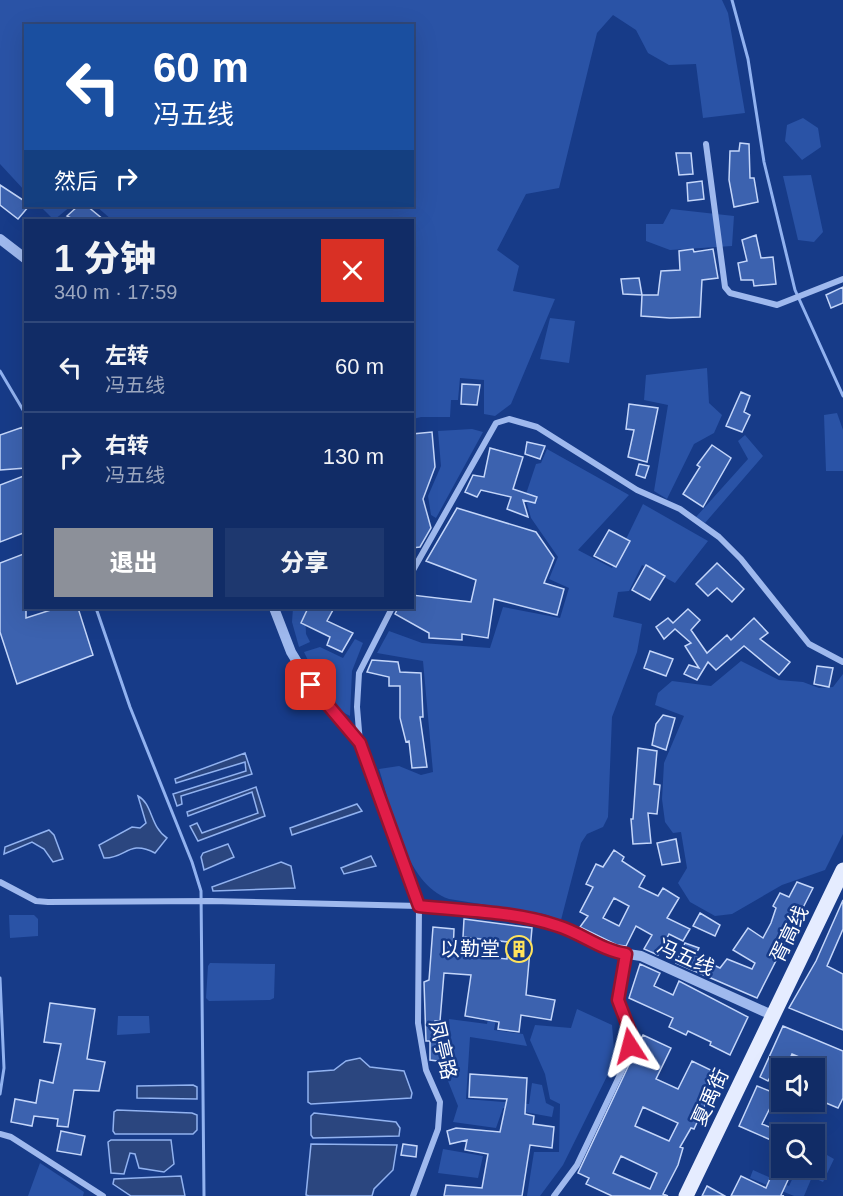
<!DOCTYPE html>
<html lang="zh">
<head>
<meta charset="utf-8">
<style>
	body { margin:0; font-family:Helvetica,"Noto Sans SC",sans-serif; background:#1e386f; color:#f1f3f6; height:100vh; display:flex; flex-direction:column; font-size:22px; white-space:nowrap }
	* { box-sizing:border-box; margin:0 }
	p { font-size:20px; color:#9ca7bf }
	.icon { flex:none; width:33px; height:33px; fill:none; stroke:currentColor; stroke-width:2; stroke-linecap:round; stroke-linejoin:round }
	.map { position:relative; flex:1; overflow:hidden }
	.side { position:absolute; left:24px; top:219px; width:390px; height:390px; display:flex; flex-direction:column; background:#112c66; border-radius:0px; box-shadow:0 6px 24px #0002,0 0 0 2px #30487a }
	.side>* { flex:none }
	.hud { position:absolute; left:24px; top:24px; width:390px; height:183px; border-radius:0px; box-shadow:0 6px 24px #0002,0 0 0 2px #30487a; background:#1a4fa0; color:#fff; overflow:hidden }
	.buttons { position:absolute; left:771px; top:1058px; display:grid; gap:12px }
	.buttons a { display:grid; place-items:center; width:54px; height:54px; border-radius:0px; background:#112c66; box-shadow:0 6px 24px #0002,0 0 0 2px #30487a; font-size:30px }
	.pin { position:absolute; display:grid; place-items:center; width:51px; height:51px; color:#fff; margin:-26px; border-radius:12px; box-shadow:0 3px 9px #0006 }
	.me { position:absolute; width:66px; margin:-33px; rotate:351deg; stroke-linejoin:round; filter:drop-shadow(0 0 4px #0008) }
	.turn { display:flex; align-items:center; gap:21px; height:126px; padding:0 30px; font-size:27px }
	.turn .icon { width:78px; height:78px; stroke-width:2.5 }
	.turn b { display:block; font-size:42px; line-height:51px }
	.then { display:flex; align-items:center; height:57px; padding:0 30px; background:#0003; gap:12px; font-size:22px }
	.round { display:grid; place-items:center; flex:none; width:63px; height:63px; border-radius:0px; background:#1e386f }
	.summary { display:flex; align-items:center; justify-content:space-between; height:102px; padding:0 30px }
	h1 { font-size:36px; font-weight:800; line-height:45px }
	.cta { display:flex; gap:12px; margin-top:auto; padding:12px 30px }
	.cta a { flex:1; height:69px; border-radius:0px; background:#8c9099; color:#fff; font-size:24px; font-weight:800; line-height:69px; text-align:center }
	.cta a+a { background:#1e386f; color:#f1f3f6 }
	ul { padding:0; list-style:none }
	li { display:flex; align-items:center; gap:18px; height:90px; padding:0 30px; border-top:2px solid #30487a }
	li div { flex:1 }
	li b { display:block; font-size:22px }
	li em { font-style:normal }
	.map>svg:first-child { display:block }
</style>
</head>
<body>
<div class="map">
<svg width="843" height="1196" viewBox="0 0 843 1196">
	<rect width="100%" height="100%" fill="#173b88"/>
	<path fill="#2a53a6" d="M0,0H722L728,13L745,113L703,118L696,64L669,65L648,53L636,30L613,15L597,33L559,188L526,194L497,250L519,266L513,291L555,299L511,404L495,416L484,414V380L460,378L458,400H451L450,417H421L413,419L412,220H112L96,206H412V26H26L25,191L0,164Z
		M803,118L818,128L821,147L802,160L785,141L787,125Z
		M811,175L823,232L814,242L798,240L783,176Z
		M40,206H71L54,220Z
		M671,209L734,216L732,246L670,250L646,241V224H663Z
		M550,318L575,321L569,363L540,359Z
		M707,368L709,403L722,415L714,433L694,444L667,499L654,491L668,405L644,400L646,375Z
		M837,413L843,430V471H826L824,415Z
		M472,429L483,432L436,518L431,515L428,496L441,466L438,431Z
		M745,435L763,456L705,523L696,517L748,459L738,441Z
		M547,449L629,495L578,550L612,568L643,504L708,541L675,583L642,565L629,591L618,592L613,617L642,624L637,652L612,717L608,817L603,827L587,834L581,843L561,920L544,914L449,899C405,884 392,810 379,769L399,766L421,775L433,772L423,661L377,653L389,631L422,643L490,648L503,607L560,618L569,588L549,579L558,557L531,518L525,497L536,464L541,463Z
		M293,608H305L306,634L310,642L299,647L292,622Z
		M355,639L363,643L352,671L350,716C328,706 314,673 304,652L320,647L343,658Z
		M741,661L779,680L803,682L819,688L833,687L843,674V834L825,870L782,885L732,914L715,916L690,902L678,883L687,868L681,832L673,833L665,822L662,799L664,763L684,716L655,705L658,693L672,681L711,686Z
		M9,915H34L38,919V936L10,938Z
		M210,963L275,964L274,998L270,1000L209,1001L206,998L208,966Z
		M493,994L500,997L494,1030L523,1034L527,1046L470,1037L466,1099L529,1104L532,1083L542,1085L546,1103L554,1107L552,1117L503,1108L496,1128L453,1122L458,1106L446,1076L451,1042L449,1019L487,1024Z
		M577,1009L612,1025L615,1060L563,1165L540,1196H527L534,1152H559L560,1104L550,1099L545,1074L530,1040L535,1025L571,1028Z
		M118,1016H149L150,1033L117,1035Z
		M443,1149L483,1156L478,1178L438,1173Z
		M820,1151L834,1159L823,1182L812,1177L804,1196H794L750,1178L753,1170L789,1186L798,1167H814L815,1153Z
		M40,1163L84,1192L83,1196H28Z"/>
	<path fill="#2b467f" stroke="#91b2f0" stroke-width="1.5" d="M245,753L252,774L181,796L182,804L177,806L173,794L246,771L245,762L176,783L175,779Z
		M256,787L265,816L198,841L190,826L197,823L202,833L258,813L252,792L188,816L187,812Z
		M138,796C153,804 150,827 167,838L155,853C128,839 126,859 104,858L99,845L132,827L140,828L146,823Z
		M357,804L362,811L292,835L290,828Z
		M49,830L54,835L63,859L53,862L44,849L32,842L4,854L5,847Z
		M228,844L234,857L204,870L201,857L203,853Z
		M371,856L376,866L344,874L341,868Z
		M281,862L291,866L295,888L213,891L212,887Z
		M360,1058L370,1067L404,1071L412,1093L411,1098L311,1104L308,1102V1072L334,1070L346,1061Z
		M193,1085L197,1087V1099L137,1098V1086Z
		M117,1110L192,1113L197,1115V1130L193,1134H115L113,1131L114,1112Z
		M314,1113L396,1122L400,1128L399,1136L313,1138L311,1135V1116Z
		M111,1140H171L174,1164L164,1172L139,1168L135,1154L130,1153L124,1174L111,1173L108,1142Z
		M311,1144L397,1145L393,1170L374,1189L372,1196H309L306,1195Z
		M181,1176L185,1196H131L113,1184L114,1179Z"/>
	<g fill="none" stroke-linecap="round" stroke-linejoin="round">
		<path stroke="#91b2f0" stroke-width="3" d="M732,0L748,59L764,162L795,290L843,396
			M0,371L26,415
			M96,608L130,707L192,862L201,891L204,1196
			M0,978L4,1068L0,1094"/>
	</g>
	<path fill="#3c62af" stroke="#c4d6fa" stroke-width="1.5" fill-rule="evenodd" d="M740,143L749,144L750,178H754L758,202L734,207L729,180L730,151H739Z
		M676,153H691L693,174L679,175Z
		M702,181L704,199L688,201L687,183Z
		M0,185L26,202V206H29L18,219L0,205Z
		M78,206H87L104,220H75L67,216Z
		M756,235L761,258L773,257L776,284L754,286L753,280H741L738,263L747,261L742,240Z
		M693,249L694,252L713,249L718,278L702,280L700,317L670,318L641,316L642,295H658L661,271L680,270L679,251Z
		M639,278L642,295L623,294L621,279Z
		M843,287V303L831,308L826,295Z
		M462,384L480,385L477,405L461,404Z
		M741,392L750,396L744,412L750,415L742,432L726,426Z
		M629,404L658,408L647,462L628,457L634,430L626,429Z
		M23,427L26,468L0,470V435Z
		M432,432L435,467L423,499L431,528L420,547L412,548V434Z
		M527,442L545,446L540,459L525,454Z
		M712,445L731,458L703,507L683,494L700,467L697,465Z
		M490,448L523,457L513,489L537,497L535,503L523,500L528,517L507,509L511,497L481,490L477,497L465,492L473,475L484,477Z
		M639,464L649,466L645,478L636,475Z
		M26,475V532L0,542V485Z
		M457,508L536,532L554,558L544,583L564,589L557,615L494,599L488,638L462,634V640L429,638V633L395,614L398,608H412V595L471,602L476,580L426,561Z
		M609,530L630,541L616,567L594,556Z
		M26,553V618L57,608H78L93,655L17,684L0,632V563Z
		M717,563L744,589L732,602L717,588L708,596L696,584Z
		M646,565L665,576L650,600L632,590Z
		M308,608H334L327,621L353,633L342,652L327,645L330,637L301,623Z
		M688,609L700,620L691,630L707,653L727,635L731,640L754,618L768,633L760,639L790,662L779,675L744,646L716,670L708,662L697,680L684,674L689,665L699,668L685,646L691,643L675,629L664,639L656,627L668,618L673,623Z
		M650,651L673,659L666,676L644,668Z
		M372,660L398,662L400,672L421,673L423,717H420L427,767L412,768L409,741L406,742L400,718V686H389V677L367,672Z
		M817,666L833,668L829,687L814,684Z
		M663,715L675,718L666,750L652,745L656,724Z
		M638,748L657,751L654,784L660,785L657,814L648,813L651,843L633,844L631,819H633Z
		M676,839L680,862L662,865L657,843Z
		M614,850L624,857L622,861L645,876L639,887L658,896L663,888L679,898L667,918L690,929L683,941L669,934L658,955L644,949L652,935L636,926L626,946L617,945L580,927L588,916L580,912L593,887L586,884L596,864L603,867ZM614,898L629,906L619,926L603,918Z
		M797,882L813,888L757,998L676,963L685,943L699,948L695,956L720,968L727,959L752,969L755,963L733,950L748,928L763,938L771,923L776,908L773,906L780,893L789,897Z
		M843,900V929L827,966L843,974V1030L789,1008L816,961Z
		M700,913L720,925L715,936L693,926Z
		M464,919L532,928L526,995L555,1000L551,1020L521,1015L519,1032L498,1029L499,1022L465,1016L471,975L444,973L440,1021H435V1041H426L424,982L429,980L433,927L454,929L453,954L507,959L508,942L463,937Z
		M640,964L660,973L654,986L673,995L679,981L748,1017L730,1055L710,1045L711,1042L688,1031L686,1035L669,1027L673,1018L629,998Z
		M50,1003L95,1009L87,1059L105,1062L99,1091L74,1090L68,1127L57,1126L58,1119L34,1116L32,1126L11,1122L15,1099L36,1103L40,1080L53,1083L61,1044L44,1042Z
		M783,1026L843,1051V1098L838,1108L814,1098V1091L825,1068L792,1054L786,1068L777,1064L768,1081L760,1077Z
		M643,1035L671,1048L656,1079L678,1089L692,1061L719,1074L694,1129L691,1128L680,1147L683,1148L678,1165L663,1194L668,1196H612L586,1184L589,1178L578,1173ZM643,1107L678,1123L669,1141L635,1126ZM621,1156L657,1173L650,1189L613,1173Z
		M430,1041L445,1042V1062L430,1060Z
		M470,1074L527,1078L525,1114L534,1116L533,1124L554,1127L552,1148L530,1145L522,1196H444L446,1185L482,1188L488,1154L465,1150L467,1140L450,1144L447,1131L456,1128L500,1132L507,1099L469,1097Z
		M757,1086L777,1094L762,1124L784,1133L782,1134L780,1144L739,1126Z
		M61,1131L85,1136L81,1155L57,1151Z
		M403,1144L417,1146L416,1157L401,1155Z
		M775,1167H794L781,1195L784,1196H731L741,1176L766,1188Z
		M707,1186L725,1196H702Z"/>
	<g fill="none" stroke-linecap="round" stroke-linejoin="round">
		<path stroke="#9fb9ee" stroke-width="6" d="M706,144L725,287L730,293L777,305L843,279
			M412,572L496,423L509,419L537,427L637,490L680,509L719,537L741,559L809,644L843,662
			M360,743L357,707L359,673L392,608
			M0,882L36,901L48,902L211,901L419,906L418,1023L426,1070L440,1102L438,1129L413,1196
			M0,1134L11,1137L103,1196
			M554,1196L577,1165L628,1058L631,1034L618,1000L626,954"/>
		<path stroke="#9fb9ee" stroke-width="10" d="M0,239L26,259
			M274,608L291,652L311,685L360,743L419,906L524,917L559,926L615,952L641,956L772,1015"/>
		<path stroke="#e5ecff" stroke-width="15" d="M686,1196L843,870"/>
	</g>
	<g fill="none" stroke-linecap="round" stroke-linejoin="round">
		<defs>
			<path id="route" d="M311,685L360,743L419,906C465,911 514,911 558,926C581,933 601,950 626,954L618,1000L631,1034L630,1046"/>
		</defs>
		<use href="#route" stroke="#92132f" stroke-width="15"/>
		<use href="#route" stroke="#e11d48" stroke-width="10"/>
	</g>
	<defs>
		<symbol id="building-ring" viewBox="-11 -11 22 22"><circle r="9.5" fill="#173b88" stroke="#ffe35b" stroke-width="1.5"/><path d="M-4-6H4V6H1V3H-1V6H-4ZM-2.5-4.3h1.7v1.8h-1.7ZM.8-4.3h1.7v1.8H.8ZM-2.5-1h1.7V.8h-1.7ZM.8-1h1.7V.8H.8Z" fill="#ffe35b"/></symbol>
	</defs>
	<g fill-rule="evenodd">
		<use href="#building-ring" x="504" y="934" width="30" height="30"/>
	</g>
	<g text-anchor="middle" stroke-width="5" stroke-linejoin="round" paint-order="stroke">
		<g font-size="20" fill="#fff" stroke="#173b88">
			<text transform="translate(789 934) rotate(-64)" y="7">胥高线</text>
			<text transform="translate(686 957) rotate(24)" y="7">冯五线</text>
			<text transform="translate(443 1050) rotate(77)" y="7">凤亭路</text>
			<text transform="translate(710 1097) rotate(-65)" y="7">夏禹街</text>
		</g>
		<g font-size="20" fill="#fff" stroke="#173b88" text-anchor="end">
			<text x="500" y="956">以勒堂</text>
		</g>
	</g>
</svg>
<div class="buttons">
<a><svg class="icon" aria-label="sound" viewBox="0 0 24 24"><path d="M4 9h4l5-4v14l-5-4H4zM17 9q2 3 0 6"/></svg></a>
<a><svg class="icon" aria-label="search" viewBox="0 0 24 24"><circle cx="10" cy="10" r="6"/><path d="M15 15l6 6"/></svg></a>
</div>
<div class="pin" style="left:311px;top:685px;background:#d93025"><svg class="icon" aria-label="arrive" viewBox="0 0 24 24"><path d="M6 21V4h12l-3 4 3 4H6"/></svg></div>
<svg class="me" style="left:630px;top:1046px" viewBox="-20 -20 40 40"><path d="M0-17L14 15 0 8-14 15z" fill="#e11d48" stroke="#fff" stroke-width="4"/></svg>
<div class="hud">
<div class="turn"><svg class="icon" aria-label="left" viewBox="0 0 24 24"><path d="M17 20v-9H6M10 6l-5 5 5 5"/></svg><div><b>60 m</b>冯五线</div></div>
<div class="then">然后<svg class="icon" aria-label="right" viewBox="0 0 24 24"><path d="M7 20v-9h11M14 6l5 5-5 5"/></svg></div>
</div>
<section class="side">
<div class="summary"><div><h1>1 分钟</h1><p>340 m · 17:59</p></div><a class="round" style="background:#d93025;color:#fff"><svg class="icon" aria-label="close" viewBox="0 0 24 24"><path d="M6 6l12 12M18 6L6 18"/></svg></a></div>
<ul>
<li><svg class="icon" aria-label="left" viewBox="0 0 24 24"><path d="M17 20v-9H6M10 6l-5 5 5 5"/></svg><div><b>左转</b><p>冯五线</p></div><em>60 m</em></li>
<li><svg class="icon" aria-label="right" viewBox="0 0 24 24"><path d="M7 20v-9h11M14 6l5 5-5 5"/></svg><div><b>右转</b><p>冯五线</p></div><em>130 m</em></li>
</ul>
<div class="cta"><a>退出</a><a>分享</a></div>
</section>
</div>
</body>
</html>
